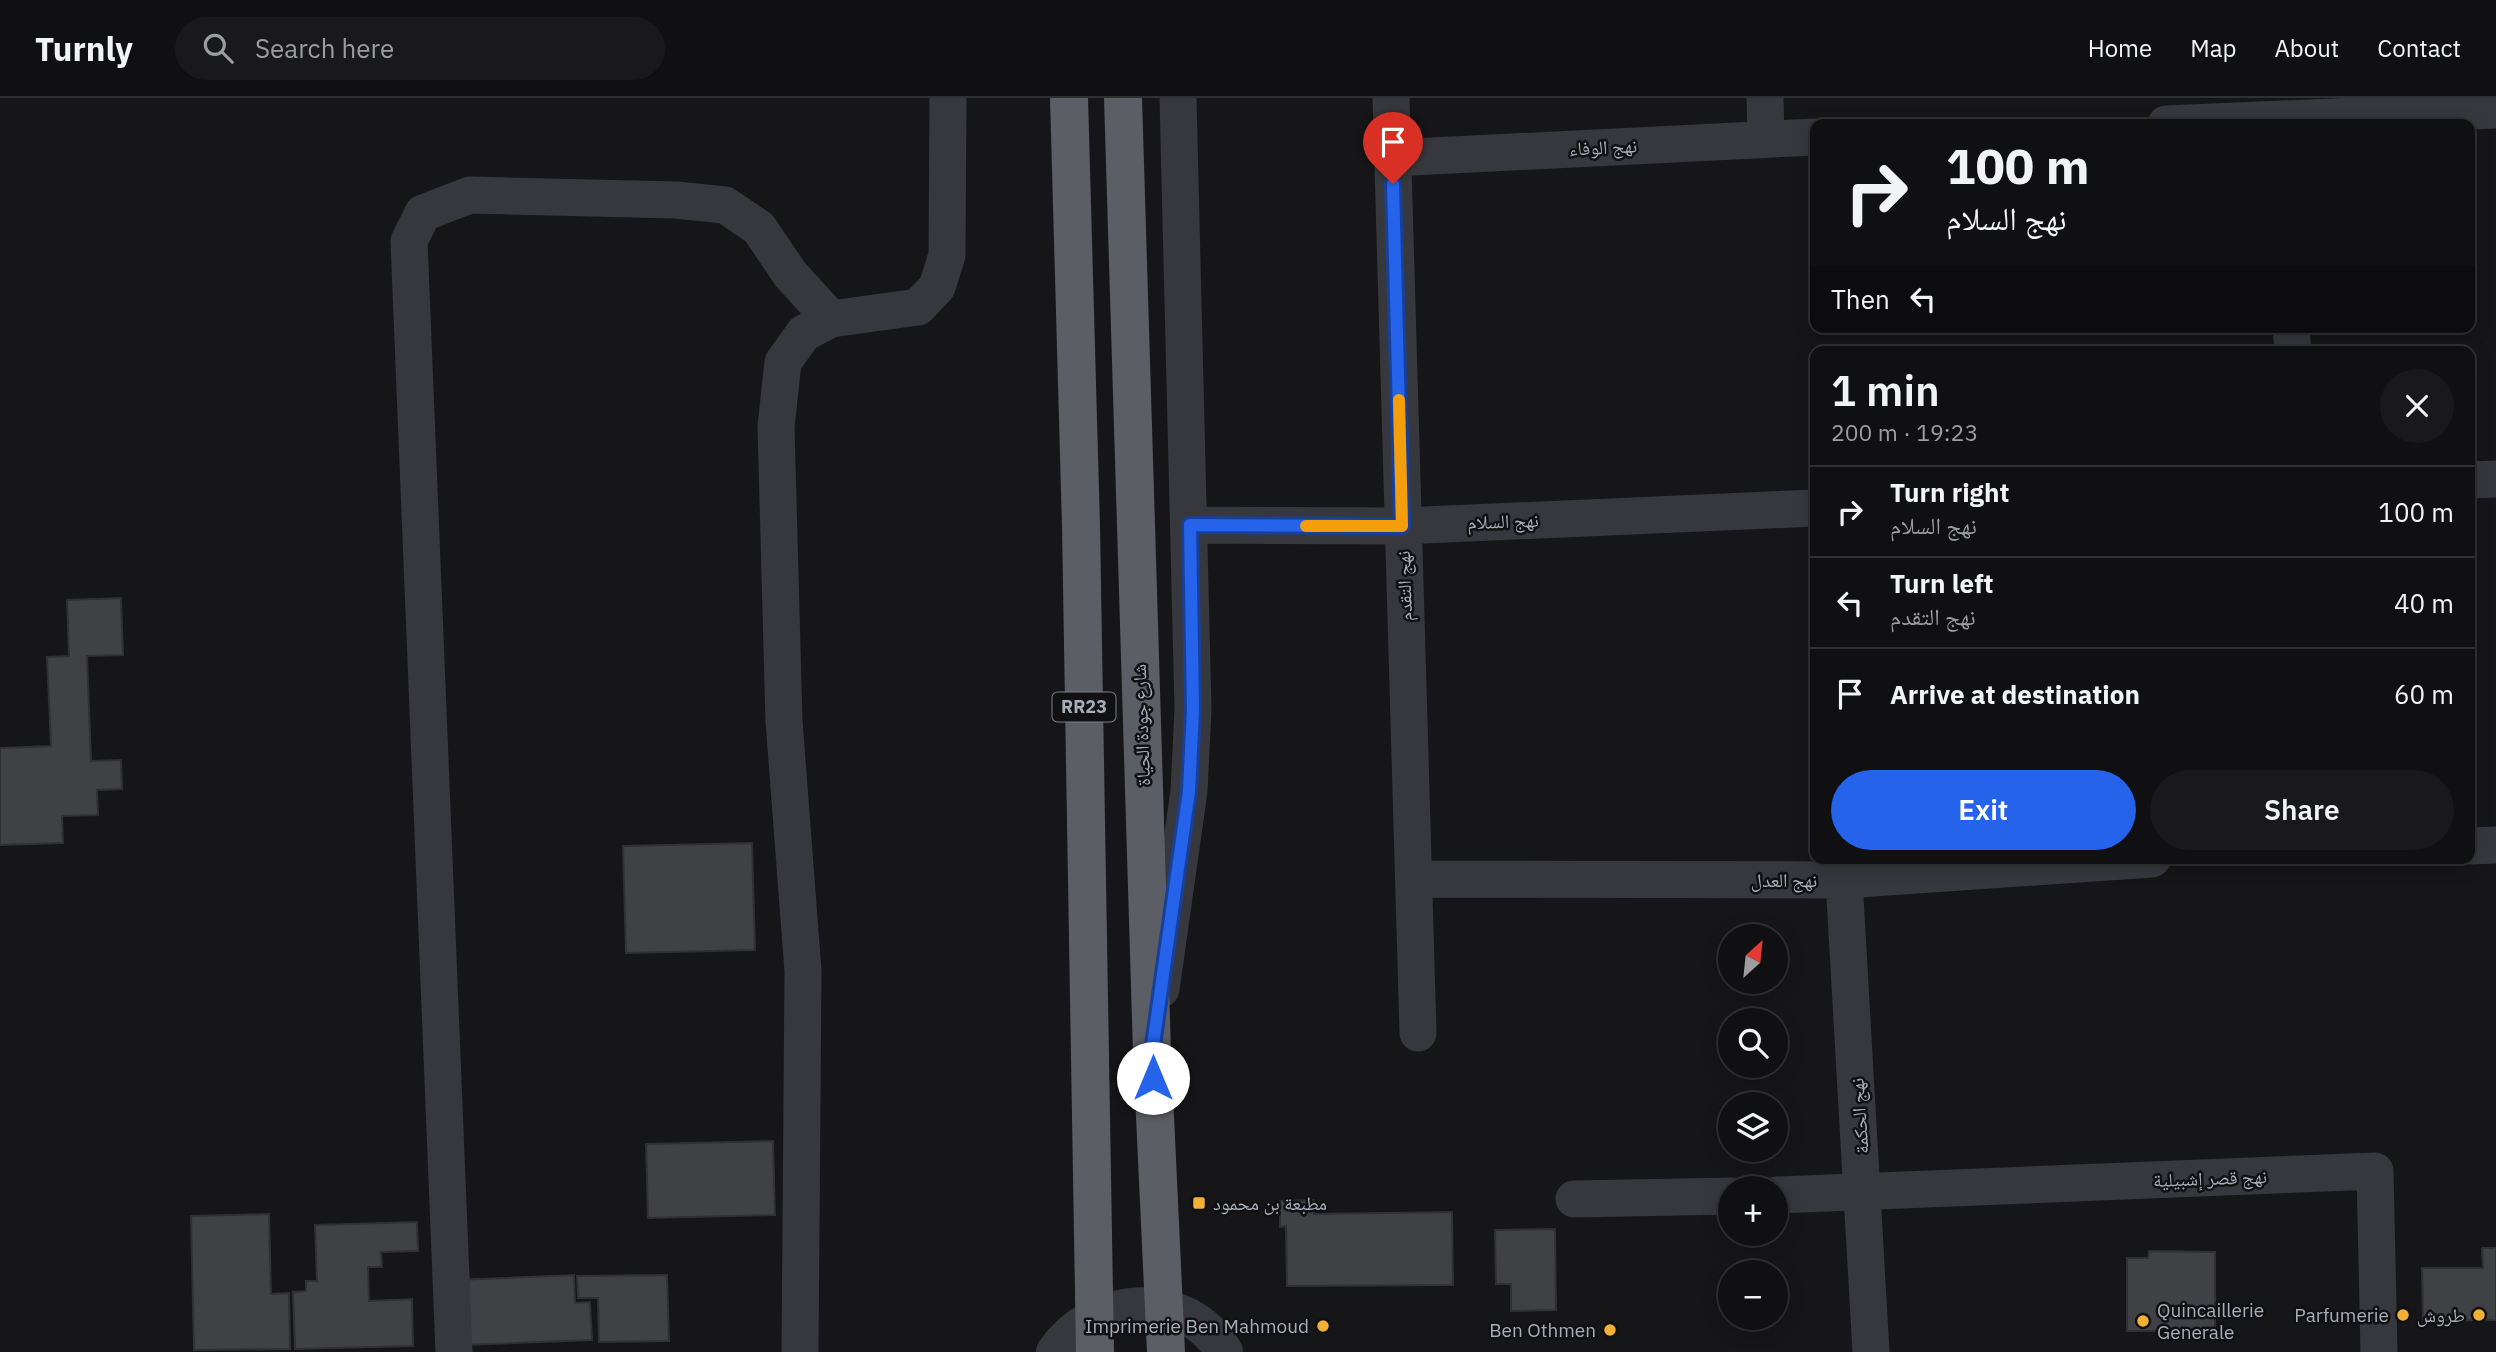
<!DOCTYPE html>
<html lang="en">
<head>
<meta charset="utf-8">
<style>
	body { margin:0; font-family:"IBM Plex Sans","Noto Naskh Arabic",sans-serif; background:#19191b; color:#f1f3f6; height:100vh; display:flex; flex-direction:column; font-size:26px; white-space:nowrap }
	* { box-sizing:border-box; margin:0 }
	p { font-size:23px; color:#9c9d9f }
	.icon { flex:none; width:38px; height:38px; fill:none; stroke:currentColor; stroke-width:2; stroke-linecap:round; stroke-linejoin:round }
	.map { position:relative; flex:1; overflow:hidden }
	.panel { position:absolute; left:1810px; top:248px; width:665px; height:518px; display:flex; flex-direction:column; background:#101012; border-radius:14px; box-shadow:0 4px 18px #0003,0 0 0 2px #303032 }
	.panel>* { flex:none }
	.guide { position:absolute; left:1810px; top:21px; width:665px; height:214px; border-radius:14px; box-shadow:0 4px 18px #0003,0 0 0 2px #303032; background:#101012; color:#f1f3f6; overflow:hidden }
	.needle { width:46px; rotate:27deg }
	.buttons { position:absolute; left:1718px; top:826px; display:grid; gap:14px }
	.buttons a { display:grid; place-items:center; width:70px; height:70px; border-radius:50%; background:#101012; box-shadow:0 4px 18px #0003,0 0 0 2px #303032; font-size:35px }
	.pin { position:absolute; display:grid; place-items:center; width:60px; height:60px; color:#fff; margin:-72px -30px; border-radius:50% 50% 50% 0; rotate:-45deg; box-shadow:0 0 7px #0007 }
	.pin .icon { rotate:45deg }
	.me { position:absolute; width:77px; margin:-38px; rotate:0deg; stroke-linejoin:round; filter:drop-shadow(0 0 5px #0008) }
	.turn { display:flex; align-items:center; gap:24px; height:147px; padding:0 21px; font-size:32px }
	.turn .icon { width:91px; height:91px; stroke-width:2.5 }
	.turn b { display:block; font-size:49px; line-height:60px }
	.then { display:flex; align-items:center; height:66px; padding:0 21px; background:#0003; gap:14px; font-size:26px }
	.round { display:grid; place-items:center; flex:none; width:74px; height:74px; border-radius:37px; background:#19191b }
	.head { display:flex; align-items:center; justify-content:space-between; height:119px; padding:0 21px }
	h1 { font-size:42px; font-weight:600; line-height:52px }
	.action { display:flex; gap:14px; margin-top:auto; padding:14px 21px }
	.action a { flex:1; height:80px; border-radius:42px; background:#2563eb; color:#fff; font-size:28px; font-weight:600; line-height:80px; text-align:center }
	.action a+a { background:#19191b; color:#f1f3f6 }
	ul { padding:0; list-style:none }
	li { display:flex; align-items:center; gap:21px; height:91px; padding:0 21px; border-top:2px solid #303032 }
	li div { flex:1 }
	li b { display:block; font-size:26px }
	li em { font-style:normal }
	header { display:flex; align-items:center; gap:42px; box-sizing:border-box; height:98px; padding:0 35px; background:#101012; border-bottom:2px solid #303032 }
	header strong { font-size:33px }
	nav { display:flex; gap:38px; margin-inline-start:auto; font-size:24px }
	.search { width:490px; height:63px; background:#19191b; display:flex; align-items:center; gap:18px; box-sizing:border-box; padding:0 24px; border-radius:38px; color:#9c9d9f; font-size:26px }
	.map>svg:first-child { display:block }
</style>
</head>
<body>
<header>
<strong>Turnly</strong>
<div class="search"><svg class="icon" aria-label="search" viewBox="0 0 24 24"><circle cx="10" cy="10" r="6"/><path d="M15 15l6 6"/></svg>Search here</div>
<nav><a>Home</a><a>Map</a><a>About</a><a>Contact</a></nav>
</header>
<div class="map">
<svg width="2496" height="1254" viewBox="0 0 2496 1254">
	<rect width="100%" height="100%" fill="#161618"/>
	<path fill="#404145" stroke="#303034" stroke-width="2" d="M121,500L123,557L87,558L91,663L121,662L122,691L97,692L98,717L62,718L63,745L0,747V650L51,648L47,559L69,558L67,502Z
		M752,745L755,852L626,855L623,748Z
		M773,1043L775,1117L648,1120L646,1046Z
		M1314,1102V1116L1452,1114L1453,1187L1287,1188L1286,1128L1280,1129V1103Z
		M269,1116L271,1196L289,1195L290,1251L194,1252L191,1118Z
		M417,1124L418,1153L381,1154L382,1169H368L369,1203L412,1201L413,1248L295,1251L293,1194L306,1193V1183H317L315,1127Z
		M1555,1131L1556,1212L1511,1213V1186H1496L1495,1132Z
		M2482,1150H2496V1222L2423,1223L2422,1170H2483Z
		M2149,1153L2215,1154V1233H2127V1160H2148Z
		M574,1177L575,1205L590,1204L592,1242L463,1247L455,1182Z
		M667,1177L669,1243L599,1244L598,1200H578L577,1178Z"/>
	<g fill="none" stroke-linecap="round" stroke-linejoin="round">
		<path stroke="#37383d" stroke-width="37" d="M1391,0L1418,935
			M1765,0L1766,41
			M2166,26L2496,12
			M1392,60L1815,39
			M2291,229L2293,254
			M2469,382L2496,381
			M1190,427L1402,428L1815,410
			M2469,748L2496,747
			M1414,781L1844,782L2152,761
			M1844,782L1871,1254
			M1161,891L1189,693L1193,611L1178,0
			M1776,1097L2375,1073L2379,1254
			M1574,1101L1731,1098
			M454,1254L409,143L423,115L470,97L676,102L725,107L759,130L790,176L831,221
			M800,1254L803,873L784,623L776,329L783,264L804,235L831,221L918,209L937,189L947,157L948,0"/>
		<path stroke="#37383d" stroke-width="38" d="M1055,1254C1094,1197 1187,1189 1224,1254"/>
		<path stroke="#5b5e65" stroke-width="38" d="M1069,0L1081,428L1095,1254
			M1123,0L1152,954L1166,1254"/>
	</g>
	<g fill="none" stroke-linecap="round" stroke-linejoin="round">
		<defs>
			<path id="route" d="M1153,980L1152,954L1189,693L1193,611L1190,427L1402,428L1393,86"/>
		</defs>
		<use href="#route" stroke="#184099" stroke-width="18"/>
		<use href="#route" stroke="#2563eb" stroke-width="12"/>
		<path stroke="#f59e0b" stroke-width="12" d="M1306,428H1402L1399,302"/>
	</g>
	<g fill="#f2b134" stroke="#111113" stroke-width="2.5">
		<rect x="1192" y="1098" width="14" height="14" rx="3.5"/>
		<circle cx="2403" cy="1217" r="7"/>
		<circle cx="2479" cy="1217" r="7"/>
		<circle cx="2143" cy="1223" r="7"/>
		<circle cx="1323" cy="1228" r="7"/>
		<circle cx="1610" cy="1232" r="7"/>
	</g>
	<g text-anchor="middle" stroke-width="5" stroke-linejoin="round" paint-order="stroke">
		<rect fill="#111113" stroke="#7b7e86" stroke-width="2" x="1052.5" y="594.5" width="63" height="29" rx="5"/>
		<g font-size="18" font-weight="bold" fill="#a8adb8">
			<text x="1084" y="615">RR23</text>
		</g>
		<g font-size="19" fill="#a8adb8" stroke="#111113">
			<text transform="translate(1603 49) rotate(-3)" y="7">نهج الوفاء</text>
			<text transform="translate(1503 423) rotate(-2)" y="7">نهج السلام</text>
			<text transform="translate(1404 488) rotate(-92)" y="7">نهج التقدم</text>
			<text transform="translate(1141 627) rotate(-92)" y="7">شارع جودة الحياة</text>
			<text x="1784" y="789">نهج العدل</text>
			<text transform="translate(1859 1018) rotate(-94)" y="7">نهج الحكمة</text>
			<text transform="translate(2210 1080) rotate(-2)" y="7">نهج قصر إشبيلية</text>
		</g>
		<g font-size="19" fill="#a8adb8" stroke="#111113" text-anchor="end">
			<text x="1213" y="1112" text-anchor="start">مطبعة بن محمود</text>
			<text x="2157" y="1219" text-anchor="start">Quincaillerie<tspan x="2157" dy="22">Generale</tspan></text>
			<text x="2389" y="1224">Parfumerie</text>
			<text x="2465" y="1224">طروش</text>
			<text x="1309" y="1235">Imprimerie Ben Mahmoud</text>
			<text x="1596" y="1239">Ben Othmen</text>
		</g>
	</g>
</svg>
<div class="buttons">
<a><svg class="needle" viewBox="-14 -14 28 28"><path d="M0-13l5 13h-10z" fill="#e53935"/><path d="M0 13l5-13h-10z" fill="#9c9d9f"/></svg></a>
<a><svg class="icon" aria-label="search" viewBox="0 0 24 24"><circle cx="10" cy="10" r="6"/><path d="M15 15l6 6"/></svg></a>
<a><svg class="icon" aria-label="layers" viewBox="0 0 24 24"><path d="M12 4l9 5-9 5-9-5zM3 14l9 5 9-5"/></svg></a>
<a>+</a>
<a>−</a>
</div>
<div class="pin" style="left:1393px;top:86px;background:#d93025"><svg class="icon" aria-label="arrive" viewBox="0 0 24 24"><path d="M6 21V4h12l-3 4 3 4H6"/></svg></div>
<svg class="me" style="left:1153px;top:980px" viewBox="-20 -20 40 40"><circle r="19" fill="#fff"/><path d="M0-13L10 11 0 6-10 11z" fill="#2563eb"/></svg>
<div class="guide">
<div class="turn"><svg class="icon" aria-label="right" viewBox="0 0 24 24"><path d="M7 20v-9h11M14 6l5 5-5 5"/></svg><div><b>100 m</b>نهج السلام</div></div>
<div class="then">Then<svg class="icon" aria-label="left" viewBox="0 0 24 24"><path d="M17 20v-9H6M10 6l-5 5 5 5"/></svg></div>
</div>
<section class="panel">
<div class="head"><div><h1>1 min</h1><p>200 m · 19:23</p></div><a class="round"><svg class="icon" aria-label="close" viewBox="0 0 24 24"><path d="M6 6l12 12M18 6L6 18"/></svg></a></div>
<ul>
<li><svg class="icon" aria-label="right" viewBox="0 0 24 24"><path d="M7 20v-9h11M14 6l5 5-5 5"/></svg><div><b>Turn right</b><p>نهج السلام</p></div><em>100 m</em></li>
<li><svg class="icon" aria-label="left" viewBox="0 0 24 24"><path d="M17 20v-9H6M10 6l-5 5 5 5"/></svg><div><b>Turn left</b><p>نهج التقدم</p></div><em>40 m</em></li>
<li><svg class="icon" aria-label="arrive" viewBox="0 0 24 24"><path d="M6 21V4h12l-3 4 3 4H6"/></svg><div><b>Arrive at destination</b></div><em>60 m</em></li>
</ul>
<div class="action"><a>Exit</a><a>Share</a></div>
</section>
</div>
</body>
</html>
